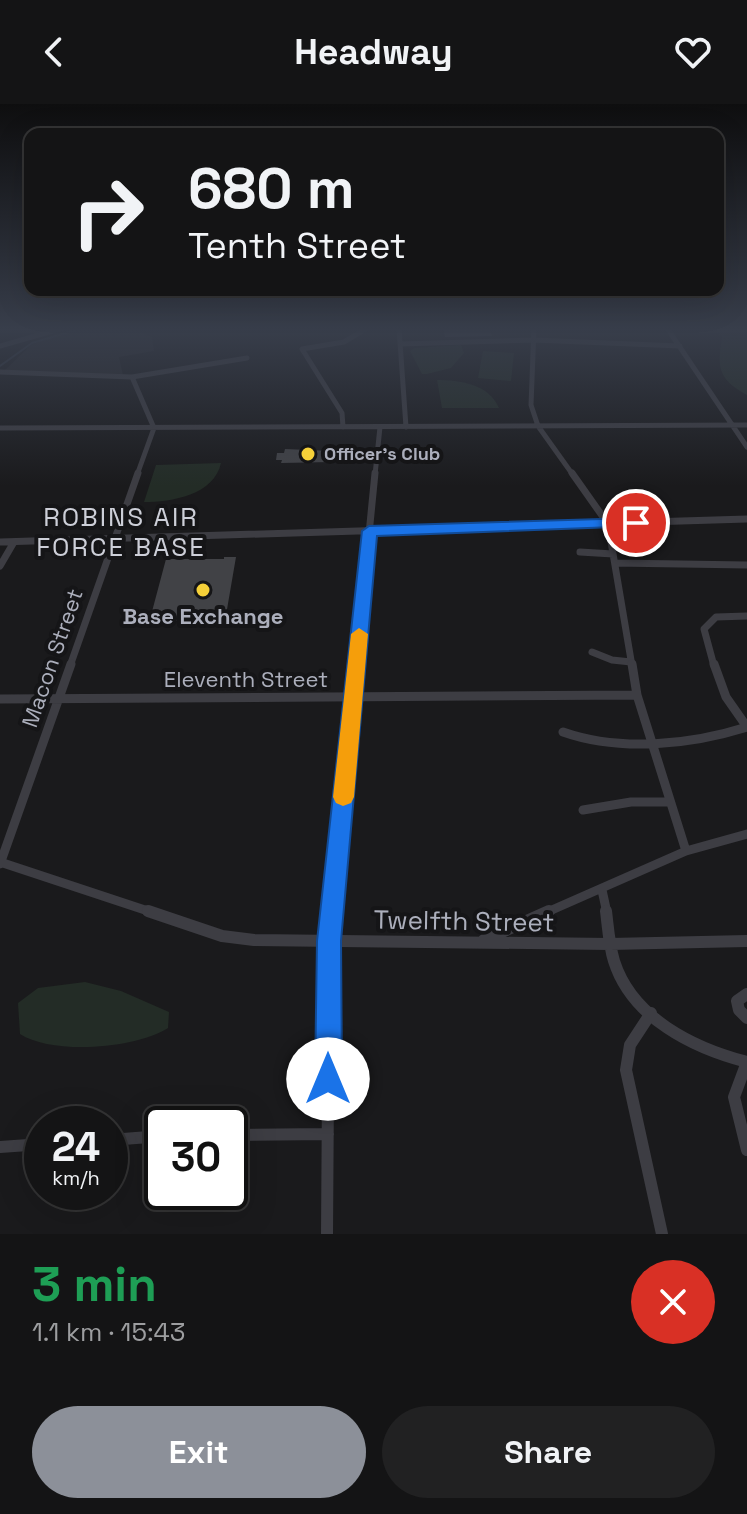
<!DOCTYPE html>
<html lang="en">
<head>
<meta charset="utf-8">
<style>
	body { margin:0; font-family:"Space Grotesk",sans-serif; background:#212122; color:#f1f3f6; height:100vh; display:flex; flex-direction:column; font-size:30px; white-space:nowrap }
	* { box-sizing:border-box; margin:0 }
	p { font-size:26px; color:#9d9ea0 }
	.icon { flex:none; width:44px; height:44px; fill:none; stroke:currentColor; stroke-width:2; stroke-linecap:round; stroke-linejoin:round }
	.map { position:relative; height:1130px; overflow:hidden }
	.details { display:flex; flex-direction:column; background:#141415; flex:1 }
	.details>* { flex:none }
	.top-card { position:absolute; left:24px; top:24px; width:700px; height:168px; border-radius:16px; box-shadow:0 8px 32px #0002,0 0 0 2px #333334; background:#141415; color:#f1f3f6; overflow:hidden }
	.speed { position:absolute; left:24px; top:1002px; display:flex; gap:16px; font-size:40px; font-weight:700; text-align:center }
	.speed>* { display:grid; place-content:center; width:104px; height:104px; border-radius:50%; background:#141415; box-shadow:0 8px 32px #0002,0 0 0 2px #333334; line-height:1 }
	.speed small { font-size:20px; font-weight:400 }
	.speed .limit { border:4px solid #111; border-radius:12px; background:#fff; color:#111 }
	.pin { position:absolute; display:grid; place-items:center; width:68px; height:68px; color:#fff; margin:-34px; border:4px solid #fff; border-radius:50%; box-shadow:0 2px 8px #0007 }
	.me { position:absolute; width:88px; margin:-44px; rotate:0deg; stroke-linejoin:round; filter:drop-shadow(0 0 6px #0008) }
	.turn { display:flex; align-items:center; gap:28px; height:168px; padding:0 32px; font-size:36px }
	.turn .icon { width:104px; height:104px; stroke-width:2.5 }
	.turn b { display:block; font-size:56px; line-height:68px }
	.round { display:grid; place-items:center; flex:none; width:84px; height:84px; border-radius:42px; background:#212122 }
	.overview { display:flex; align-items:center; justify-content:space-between; height:136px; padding:0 32px }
	h1 { font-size:48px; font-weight:800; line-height:60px; color:#1e9e55 }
	.cta { display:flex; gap:16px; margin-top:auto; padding:16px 32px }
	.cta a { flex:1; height:92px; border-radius:48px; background:#8c9099; color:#fff; font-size:32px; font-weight:800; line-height:92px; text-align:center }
	.cta a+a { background:#212122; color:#f1f3f6 }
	header { display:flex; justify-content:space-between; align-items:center; height:104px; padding:0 32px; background:#141415; font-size:36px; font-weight:800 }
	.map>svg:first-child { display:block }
</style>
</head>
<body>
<header><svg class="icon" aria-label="back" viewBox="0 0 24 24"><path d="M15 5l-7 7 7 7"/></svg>Headway<svg class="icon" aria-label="heart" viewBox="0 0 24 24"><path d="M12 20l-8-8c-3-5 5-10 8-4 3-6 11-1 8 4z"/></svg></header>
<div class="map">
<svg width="747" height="1130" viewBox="0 0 747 1130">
	<rect width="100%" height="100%" fill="#1a1a1c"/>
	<path fill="#262629" d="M98,224H130L152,233L154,247L119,253L123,271L5,266L31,241L64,229Z"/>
	<path fill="#232c26" d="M713,224H747V291C718,275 717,264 722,233Z
		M461,241L464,249L451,264L427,270H422L410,247L414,244Z
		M483,247L514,249L511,277L478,274Z
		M437,276C460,276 489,280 499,304H442Z
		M221,359C214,391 172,398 144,398L156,361Z
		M85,878L121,887L169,908L168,924C135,945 52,951 20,930L18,899L38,884Z"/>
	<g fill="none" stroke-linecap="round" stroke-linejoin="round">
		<path stroke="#2f3641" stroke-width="2" d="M0,262L32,239L83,224"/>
	</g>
	<path fill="#414246" d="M443,224H489L492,232L445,233Z
		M285,345L332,347L331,358L281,359L282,356H276L277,349H284Z
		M224,453H236L225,517H169L171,509H160L158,515H150L166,455H224Z"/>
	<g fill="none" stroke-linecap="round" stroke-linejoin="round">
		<path stroke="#3d3d43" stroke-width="5" d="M399,224L406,323
			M534,224L531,301L538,322L573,371
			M667,224L747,343
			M400,240L534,236L680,242
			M0,242L63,224
			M0,268L132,273L247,254
			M132,273L154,324L137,371
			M343,323L342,309L302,245L344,238L367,224
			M0,324L747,321
			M375,371L380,323"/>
		<path stroke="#3d3d43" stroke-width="7" d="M572,369L608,420L632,562
			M0,438L747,415
			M580,448L613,450
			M615,459L747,461
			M0,462L14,438
			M592,548L612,556L631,558
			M70,562L138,369
			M356,562L375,369
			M714,562L704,525L716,513L747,512"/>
		<path stroke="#3d3d43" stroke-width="9" d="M632,560L637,591L686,747
			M714,560L726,593L747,623
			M0,595L637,591
			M563,628C620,648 690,641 747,623
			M583,706L631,698H670
			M0,758L154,809
			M0,760L71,560
			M602,786L607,809
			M332,809L357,560
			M545,809L686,747L747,730"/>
		<path stroke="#3d3d43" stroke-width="12" d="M148,807L222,832L254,836L610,840L747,837
			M606,807C608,823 609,841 614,857C632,914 693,944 747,958
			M484,836L549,807
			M747,890L737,897L739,906L747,914
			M651,909L630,941L626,966L662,1130
			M747,958L734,993L747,1046
			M230,1031L328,1030
			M110,1036L162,1032
			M0,1043L42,1040
			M327,1130L329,837L332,807"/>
	</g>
	<linearGradient id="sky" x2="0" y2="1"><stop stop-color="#0e0e0f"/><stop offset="0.59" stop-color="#383e4b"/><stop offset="1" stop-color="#383e4b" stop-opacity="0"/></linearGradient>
	<rect width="747" height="382" fill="url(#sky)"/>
	<path fill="#1a73e8" stroke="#114b97" stroke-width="2" d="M636,414L643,419L641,422L377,432L341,837L342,975L338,985L328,989L319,985L315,975L317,837L362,427L369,422Z"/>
	<path fill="#f59e0b" d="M359,524L368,530L354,693L351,699L343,702L336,699L333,693L351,530Z"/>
	<g fill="#f5d039" stroke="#151517" stroke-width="3">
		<circle cx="308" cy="350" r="8"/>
		<circle cx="203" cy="486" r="8"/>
	</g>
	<g text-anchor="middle" stroke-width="8" stroke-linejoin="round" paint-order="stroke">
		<g font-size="18" font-weight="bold" fill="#acafbc" stroke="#151517" text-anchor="start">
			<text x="324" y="356">Officer's Club</text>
		</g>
		<g font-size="22" font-weight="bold" fill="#acafbc" stroke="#151517">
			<text x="203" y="520">Base Exchange</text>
		</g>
		<g font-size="22" fill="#acafbc" stroke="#151517">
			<text transform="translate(52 554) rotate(-71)" y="8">Macon Street</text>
			<text x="246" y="583">Eleventh Street</text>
		</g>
		<g font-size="26" letter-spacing="2" fill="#cdcfd8" stroke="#151517">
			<text x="121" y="422">ROBINS AIR<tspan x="121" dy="30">FORCE BASE</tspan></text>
		</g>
		<g font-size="26" fill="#acafbc" stroke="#151517">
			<text transform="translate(464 817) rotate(1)" y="9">Twelfth Street</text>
		</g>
	</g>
</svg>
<div class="speed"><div>24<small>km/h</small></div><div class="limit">30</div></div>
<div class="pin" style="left:636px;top:419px;background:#d93025"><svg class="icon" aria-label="arrive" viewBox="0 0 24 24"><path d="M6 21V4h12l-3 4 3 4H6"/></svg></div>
<svg class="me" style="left:328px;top:975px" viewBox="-20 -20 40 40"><circle r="19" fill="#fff"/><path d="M0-13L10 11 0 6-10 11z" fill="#1a73e8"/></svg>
<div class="top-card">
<div class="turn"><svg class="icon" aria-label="right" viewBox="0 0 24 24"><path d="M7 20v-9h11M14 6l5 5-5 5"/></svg><div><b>680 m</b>Tenth Street</div></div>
</div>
</div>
<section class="details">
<div class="overview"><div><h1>3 min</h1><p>1.1 km · 15:43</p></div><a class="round" style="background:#d93025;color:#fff"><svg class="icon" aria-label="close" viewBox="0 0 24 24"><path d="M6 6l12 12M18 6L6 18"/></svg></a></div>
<div class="cta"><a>Exit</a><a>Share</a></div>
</section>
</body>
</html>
